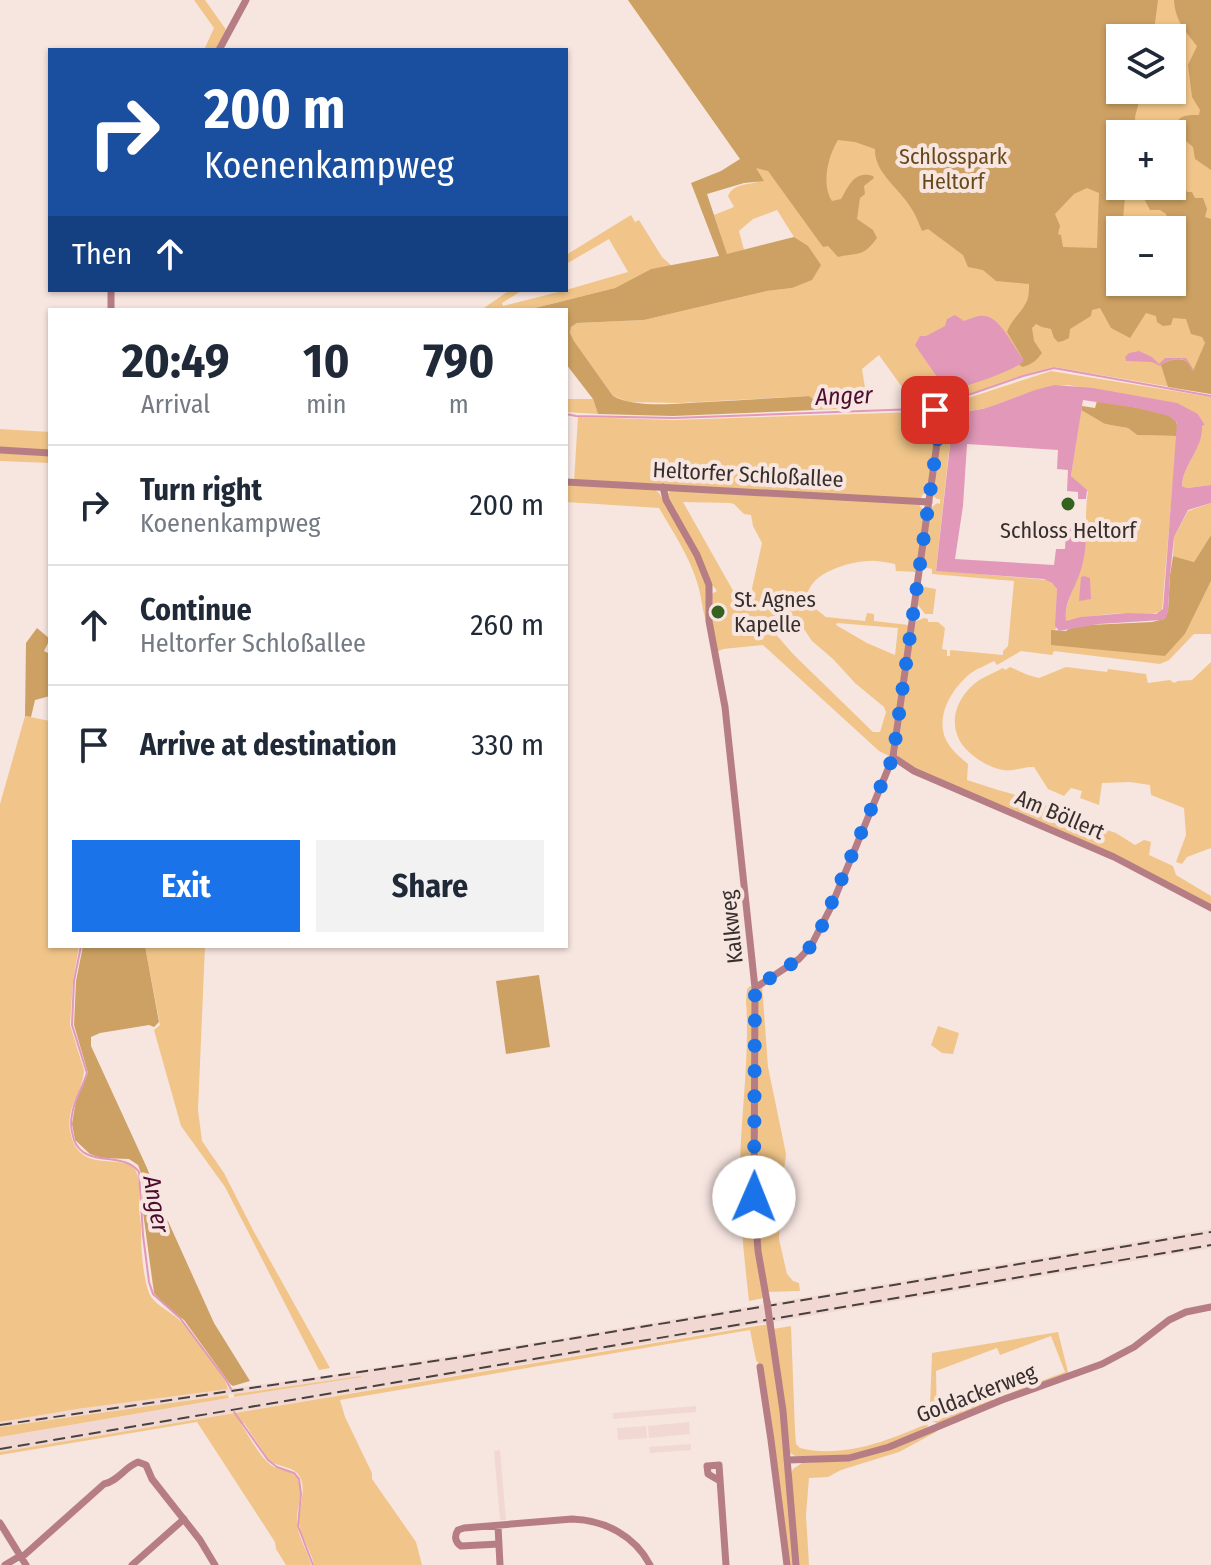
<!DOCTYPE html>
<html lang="en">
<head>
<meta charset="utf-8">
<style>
	body { margin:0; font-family:"Fira Sans Condensed",sans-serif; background:#f2f2f3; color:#1f2937; height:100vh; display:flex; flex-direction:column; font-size:30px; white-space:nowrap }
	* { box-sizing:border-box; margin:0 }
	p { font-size:26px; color:#747a83 }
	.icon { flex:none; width:44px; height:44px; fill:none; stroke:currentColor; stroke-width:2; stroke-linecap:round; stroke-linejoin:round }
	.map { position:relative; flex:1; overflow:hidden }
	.details { position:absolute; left:48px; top:308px; width:520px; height:640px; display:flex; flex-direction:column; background:#fff; border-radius:0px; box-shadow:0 2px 6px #0004 }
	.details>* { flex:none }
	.hud { position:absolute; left:48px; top:48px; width:520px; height:244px; border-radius:0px; box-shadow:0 2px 6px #0004; background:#1a4fa0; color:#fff; overflow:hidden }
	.buttons { position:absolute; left:1106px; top:24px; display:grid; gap:16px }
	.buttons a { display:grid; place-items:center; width:80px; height:80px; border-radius:0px; background:#fff; box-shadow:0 2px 6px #0004; font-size:40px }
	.pin { position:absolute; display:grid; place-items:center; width:68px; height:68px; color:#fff; margin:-34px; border-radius:16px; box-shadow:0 4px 12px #0006 }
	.me { position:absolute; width:88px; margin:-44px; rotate:1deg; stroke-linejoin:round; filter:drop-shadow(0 0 6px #0008) }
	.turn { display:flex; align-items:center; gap:28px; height:168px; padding:0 24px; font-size:36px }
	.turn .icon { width:104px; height:104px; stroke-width:2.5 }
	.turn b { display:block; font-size:56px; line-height:68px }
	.then { display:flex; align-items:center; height:76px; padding:0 24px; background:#0003; gap:16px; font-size:30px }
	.eta { display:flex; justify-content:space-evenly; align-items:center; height:136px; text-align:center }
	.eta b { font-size:48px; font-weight:700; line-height:56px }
	.action { display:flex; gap:16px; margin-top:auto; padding:16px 24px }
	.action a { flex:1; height:92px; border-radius:0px; background:#1a73e8; color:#fff; font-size:32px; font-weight:700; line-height:92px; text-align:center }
	.action a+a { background:#f2f2f3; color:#1f2937 }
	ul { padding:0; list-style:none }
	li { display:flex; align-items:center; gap:24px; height:120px; padding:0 24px; border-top:2px solid #e0e1e3 }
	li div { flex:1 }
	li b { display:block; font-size:30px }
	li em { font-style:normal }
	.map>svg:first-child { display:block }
</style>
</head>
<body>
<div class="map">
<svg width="1211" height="1565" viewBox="0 0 1211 1565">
	<rect width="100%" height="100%" fill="#f7e5e0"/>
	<path fill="#f2d8d2" d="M1211,1229V1248L0,1452V1437L361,1376L0,1427V1422L77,1409L324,1376L544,1341Z
		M696,1406V1412L613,1419V1413Z
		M689,1422L690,1434L649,1438L648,1426Z
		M646,1426L647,1438L618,1440L617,1428Z
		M691,1444V1450L650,1453L649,1447Z
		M500,1450L506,1520H500L494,1451Z"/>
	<path fill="#f1c589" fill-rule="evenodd" d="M194,0H205L227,31L218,50H204L214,28Z
		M628,0H1211V394L1054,367L1023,375L950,401L925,407L915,408L912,401L879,355L862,369L865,388L837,392L839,409L814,410L813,399L809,396L679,403L629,402L613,396L574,341L570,333L571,327L577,323L644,320L767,291L792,288L794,237L777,210L753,219L739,231L744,250L727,255L714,215L734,207L728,196C733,184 746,185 757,182ZM1120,38H1172V90H1120ZM1120,134H1172V186H1120ZM1120,230H1172V282H1120Z
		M631,215L635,222L639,220L662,257L672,266L651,269L615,288L539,307L523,310H481L510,290H523L502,303L503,306L566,290L628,272L609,239L566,264V255Z
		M1051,371L1211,397V485L1187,488L1182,486C1183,464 1203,449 1201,426L1205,425L1198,414L1069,385C1041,385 1015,398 990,407C980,410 968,410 959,414C953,417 954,417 952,423L936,570L1047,580L1055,585L1057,590L1056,629L1054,630L1165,656L1185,634L1211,581V634H1194L1169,660L1160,664L1054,651L1052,655L1021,651L997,665L994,661C987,665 978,668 971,673C952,688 935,716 946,740C951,750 960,757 968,764L967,780L998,790L1038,801L1085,823L1116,833L1135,845L1144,840L1151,842L1149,855L1173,866L1176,875L1211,896V906L1131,864L914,770L897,755L914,622L924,618L928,619V622H938L945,628L942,649L947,650V656H950V650L1003,655V651L1008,646L1014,581L932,574V569L922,567L931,508L937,503L940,504V499H937L932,495L937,408Z
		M566,399H593L598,414L566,412Z
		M932,409L937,421L928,493L923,494L920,500L574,481L578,417L673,420L917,412Z
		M1081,410L1105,424L1128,428L1137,435L1177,436L1162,610C1151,618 1138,613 1125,613C1105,614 1085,616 1067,622L1065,620C1066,598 1078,581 1083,560C1088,538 1084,514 1088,492L1071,476Z
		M0,429L50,432V451L0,449Z
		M0,453L50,456V463L0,461Z
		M566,483L654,489L659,493L706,578L708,626C702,612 702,597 697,582C689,556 673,532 659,508L566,502Z
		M671,490L919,504L921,508L925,510L917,572L896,571L895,564C887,563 878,560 870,561C849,561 801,575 808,603L826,617L865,621L867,613L874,614V621L909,625L891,757L879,751L763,645L723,649L716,652L710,621L711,594L717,591L710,582L667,495ZM683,502L730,503L734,504L744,514L751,515L753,526L762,543L747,611L744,610ZM777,614L793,616L804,627V629L812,641L833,659L855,683L884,707L886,712L880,732H873L793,654L766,623ZM837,623L898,628L895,655L867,643L836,625Z
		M1211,503V535L1194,562L1173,556L1174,537L1188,511Z
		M919,586L936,589L933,614H925L918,605Z
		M1211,662V848L1187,857L1182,864L1176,862L1186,835L1184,808L1151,795L1150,785L1130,782L1102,783L1099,805L1080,798L1082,791L1071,788L1064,796L1048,789L1034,767C1024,766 1014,772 1003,770C991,768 979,761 970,753C944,731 954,696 981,679C988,675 996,672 1003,668L1005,670L1010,667L1028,675L1039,678L1066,667L1107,672L1108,669L1146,674L1148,683L1170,680L1174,683L1178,681L1192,680Z
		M25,716L50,721V946H79L73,981L70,1025L84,1070C83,1093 64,1109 71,1135C81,1176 125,1151 136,1171C141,1182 139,1196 139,1207C139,1216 142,1224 141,1232C141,1248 143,1277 149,1293C154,1304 167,1310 176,1317C191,1329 213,1364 225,1380L228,1389L77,1409L0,1422V804Z
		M145,946H205L198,1110L202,1141L224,1173L253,1230L330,1368L319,1370L225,1187L181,1126L154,1030L160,1025Z
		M762,985L768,1067L786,1154L780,1203L779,1239L787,1274L793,1281L799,1283L800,1291L766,1292C751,1194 757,1094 758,995Z
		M750,986L755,989L753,1195L764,1298L749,1301C744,1256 739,1211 740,1166C741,1111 750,1056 746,1001L747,989Z
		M938,1026L959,1033L953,1054L942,1053L931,1045Z
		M769,1324L777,1374L795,1565H789L761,1367L756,1360L750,1330L340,1400L345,1417L372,1473V1479L416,1542L422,1565H314C311,1550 300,1536 299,1523C298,1509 309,1485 297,1473C290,1466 277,1467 269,1460L244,1423L241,1424C249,1436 260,1457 271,1465C279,1471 293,1469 298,1480C304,1493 296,1509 297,1523C298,1538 308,1551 311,1565H286L276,1549L275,1542L197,1422L0,1455V1452Z
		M791,1326L795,1431L796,1444L800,1448C843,1459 890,1440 929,1423L926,1429L901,1441L848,1456L797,1457L790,1453L788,1449L773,1329Z
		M1058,1332L1068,1372L1067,1375L939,1424L932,1421L930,1407L932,1353ZM1051,1336L1065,1372L937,1420L936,1371L997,1348L1000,1355Z
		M361,1376V1377L234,1397V1394Z
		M228,1395L229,1398L0,1437V1427Z
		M940,1427L936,1432L899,1452L841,1470L828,1477L809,1478L806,1515L809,1565H798L791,1474L793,1469L802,1463L849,1459Z"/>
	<path fill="#cda163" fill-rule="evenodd" d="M628,0H1158L1153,38H1120V90H1142L1135,117L1136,134H1120V186H1126L1122,230H1120C1120,248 1115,267 1114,285L1124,287L1135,282H1172V230H1162L1168,220L1166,214L1160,210H1150L1141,193V186H1172V172H1179L1187,192H1192L1195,198H1203L1207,209L1205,217L1211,219V394L1168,387L1161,365C1166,361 1180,356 1187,362C1190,364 1191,368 1193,371L1205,343L1202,337L1191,334L1186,319L1173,318L1171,325L1163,326L1157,322L1156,316L1146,313L1130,338L1111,328L1100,308L1092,310L1091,316L1070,329L1069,338L1063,341L1058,342L1054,338L1051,329L1042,327L1036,324L1032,328L1034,341L1042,353C1036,361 1032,364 1023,367L1019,365L1023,359L1007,332C1011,319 1024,311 1028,298C1029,293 1029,288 1029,284L996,281L983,270L968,267L963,255L928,229L922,231C919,224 916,215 911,208C900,189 874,173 875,149L855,142L838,140C828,156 821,184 832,201L841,199C849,185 855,170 873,176L874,178L864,186L865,194L860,198L857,219L873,230L877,238C862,258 859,252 838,257L828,246L823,247L768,171L756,168L764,181L744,183L707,194L727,254L794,237L808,246L821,265L812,280L792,288L767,291L644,320L577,323L571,327L570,333L574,341L613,396C636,409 681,403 707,402C741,400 775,398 809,396L813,399L814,410L673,416L598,414L593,399L566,364V310H524L539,307L615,288L651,269L719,256L691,183L721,171L740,159ZM1087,188L1099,193L1097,248L1063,247L1061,235L1058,234L1060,226L1055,214L1074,194Z
		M1174,0H1211V170L1195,159L1193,147L1174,131C1176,115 1186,115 1199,115L1200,110L1192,97L1188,65L1197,46C1185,31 1175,20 1174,0Z
		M1097,401C1112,404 1163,410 1173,418C1179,423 1177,429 1177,436L1137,435L1128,428L1105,424L1081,410L1082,406L1095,408Z
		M1211,535V581L1185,634L1165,656L1051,645V630L1066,631L1070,628L1089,625L1152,622L1164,619L1168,611L1170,575L1173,556L1194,562Z
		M37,628L50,639L44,651L50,654V696L35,700L31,717L25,716L26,643Z
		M83,946H145L159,1022L154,1027L149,1025L100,1033L91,1037V1046L147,1168L163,1210L214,1323L250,1381L233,1386L230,1384L184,1320L168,1308L154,1293L143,1212L142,1176L138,1165L129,1159L101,1158L90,1154L75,1140L72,1124L74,1112L76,1101L88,1073L74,1025L76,981Z
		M539,975L550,1047L506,1054L496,981Z"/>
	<path fill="#e299b9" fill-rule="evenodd" d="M955,315L964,321C970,319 978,315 984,316C1000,316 1014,348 1023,359V362C1010,372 962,389 946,390L915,345L920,336H926L945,326L947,319Z
		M1139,351L1152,357L1159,364L1165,358H1186L1194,370L1193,371C1191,368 1189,364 1186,361C1180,356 1165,361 1160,366L1152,362L1126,361L1125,357L1129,353Z
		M1055,385L1093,388L1177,403L1198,414L1205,425L1202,426C1203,449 1183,464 1182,486L1187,488L1211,485V503L1188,510L1174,537L1170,575L1168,611L1166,618L1162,620L1099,624L1059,631L1055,626L1057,589L1052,583L1044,579L936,571L953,418C963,409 976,412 989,407C1011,400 1032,389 1055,385ZM1083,400L1137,408L1169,416L1177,423L1163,609L1156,614L1127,613L1081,617L1066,621C1064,605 1072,593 1078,578C1085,561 1088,539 1084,520H1077V529L1066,528L1065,549H1056L1054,565L955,559L963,506L967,444L1058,450L1057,469L1068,470L1067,491L1078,492V499H1086L1087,490L1071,476Z
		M1084,576L1090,578L1091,599L1079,601L1081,577Z"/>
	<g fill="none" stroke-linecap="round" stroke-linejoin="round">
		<path stroke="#e299b9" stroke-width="2" d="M566,414L576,416L673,418L916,409L951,401L1023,376L1054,368L1211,396
			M81,946L74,981L72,1025L87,1073C83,1087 74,1099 72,1115C70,1123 71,1131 74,1140C85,1169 123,1150 139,1172L143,1235L149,1282L153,1294L180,1318L226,1380L231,1389
			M234,1412L268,1460L277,1467L294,1473L299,1479L301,1494L298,1526L313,1565"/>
		<path stroke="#b67e84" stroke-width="7" d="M219,50L246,0
			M111,310V290
			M0,450L50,453
			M566,482L929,502
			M663,487L666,500L697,555L709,585V621L725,707L755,988L754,1197L758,1251L767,1302
			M893,757L914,771L1114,857L1211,908
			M755,988L799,959L811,946L831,907L893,757L939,429L935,410
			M770,1323L783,1411L796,1565
			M760,1367L771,1440L787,1565
			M788,1460L849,1458L889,1447L1002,1400L1102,1364L1134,1347L1169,1320L1186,1312L1211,1307
			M720,1481L708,1474L707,1466L719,1465L726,1565
			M0,1523L26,1565
			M498,1526L500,1565
			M499,1544L461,1546C455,1542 454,1536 458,1530L464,1528L572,1519C605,1520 635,1536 650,1565
			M21,1558L104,1484C118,1481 125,1467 138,1462L146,1465L152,1479L200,1540L215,1565
			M5,1565L20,1556
			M132,1565L184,1519"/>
		<path stroke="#49413e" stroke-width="2" stroke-dasharray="12 6" stroke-linecap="butt" d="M0,1425L455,1358L1211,1232
			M0,1449L1211,1245"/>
		<path stroke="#b67e84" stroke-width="7" d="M767,1302L770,1323"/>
	</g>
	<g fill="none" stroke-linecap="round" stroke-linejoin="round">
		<path stroke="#1a73e8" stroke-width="14" stroke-dasharray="0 25.2" d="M754,1197L755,988L799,959L811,946L822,926L893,757L939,429L935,410"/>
	</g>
	<g fill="#366220" stroke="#f7e5e0" stroke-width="3">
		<circle cx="1068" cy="504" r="8"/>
		<circle cx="718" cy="612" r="8"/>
	</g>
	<g text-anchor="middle" stroke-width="8" stroke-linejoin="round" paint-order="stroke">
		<g font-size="22" fill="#684919" stroke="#f7e5e0">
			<text x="953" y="164">Schlosspark<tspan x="953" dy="25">Heltorf</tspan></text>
		</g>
		<g font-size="22" fill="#352e2c" stroke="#f7e5e0">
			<text transform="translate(748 474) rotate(3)" y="8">Heltorfer Schloßallee</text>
			<text transform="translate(1060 814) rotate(23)" y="8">Am Böllert</text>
			<text transform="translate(731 927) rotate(-96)" y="8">Kalkweg</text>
			<text transform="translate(976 1393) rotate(-21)" y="8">Goldackerweg</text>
		</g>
		<g font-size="22" fill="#352e2c" stroke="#f7e5e0">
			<text x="1068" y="538">Schloss Heltorf</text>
			<text x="734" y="607" text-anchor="start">St. Agnes<tspan x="734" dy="25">Kapelle</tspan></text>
		</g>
		<g font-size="24" font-style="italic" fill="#4c0c30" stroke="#f7e5e0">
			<text transform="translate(844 396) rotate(-2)" y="8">Anger</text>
			<text transform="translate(156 1204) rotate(80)" y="8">Anger</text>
		</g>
	</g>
</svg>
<div class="buttons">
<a><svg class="icon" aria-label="layers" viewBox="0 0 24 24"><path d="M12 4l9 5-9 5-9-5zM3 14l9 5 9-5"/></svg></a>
<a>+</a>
<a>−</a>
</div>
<div class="pin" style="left:935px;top:410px;background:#d93025"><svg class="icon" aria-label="arrive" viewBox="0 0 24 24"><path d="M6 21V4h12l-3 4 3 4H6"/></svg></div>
<svg class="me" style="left:754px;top:1197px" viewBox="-20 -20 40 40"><circle r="19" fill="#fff"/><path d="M0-13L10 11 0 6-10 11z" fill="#1a73e8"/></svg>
<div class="hud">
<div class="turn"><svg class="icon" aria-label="right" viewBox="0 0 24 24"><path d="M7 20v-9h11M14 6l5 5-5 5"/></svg><div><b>200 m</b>Koenenkampweg</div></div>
<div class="then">Then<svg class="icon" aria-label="ahead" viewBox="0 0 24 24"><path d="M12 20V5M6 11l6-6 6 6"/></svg></div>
</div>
<section class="details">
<div class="eta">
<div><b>20:49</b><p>Arrival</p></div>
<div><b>10</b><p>min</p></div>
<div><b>790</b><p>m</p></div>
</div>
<ul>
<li><svg class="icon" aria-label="right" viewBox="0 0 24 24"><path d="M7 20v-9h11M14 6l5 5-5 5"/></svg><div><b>Turn right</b><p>Koenenkampweg</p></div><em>200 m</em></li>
<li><svg class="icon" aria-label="ahead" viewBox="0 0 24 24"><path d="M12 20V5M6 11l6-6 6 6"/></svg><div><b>Continue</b><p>Heltorfer Schloßallee</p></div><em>260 m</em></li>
<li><svg class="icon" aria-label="arrive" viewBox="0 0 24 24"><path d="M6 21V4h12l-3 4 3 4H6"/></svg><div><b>Arrive at destination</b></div><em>330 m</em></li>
</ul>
<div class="action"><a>Exit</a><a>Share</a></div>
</section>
</div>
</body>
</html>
